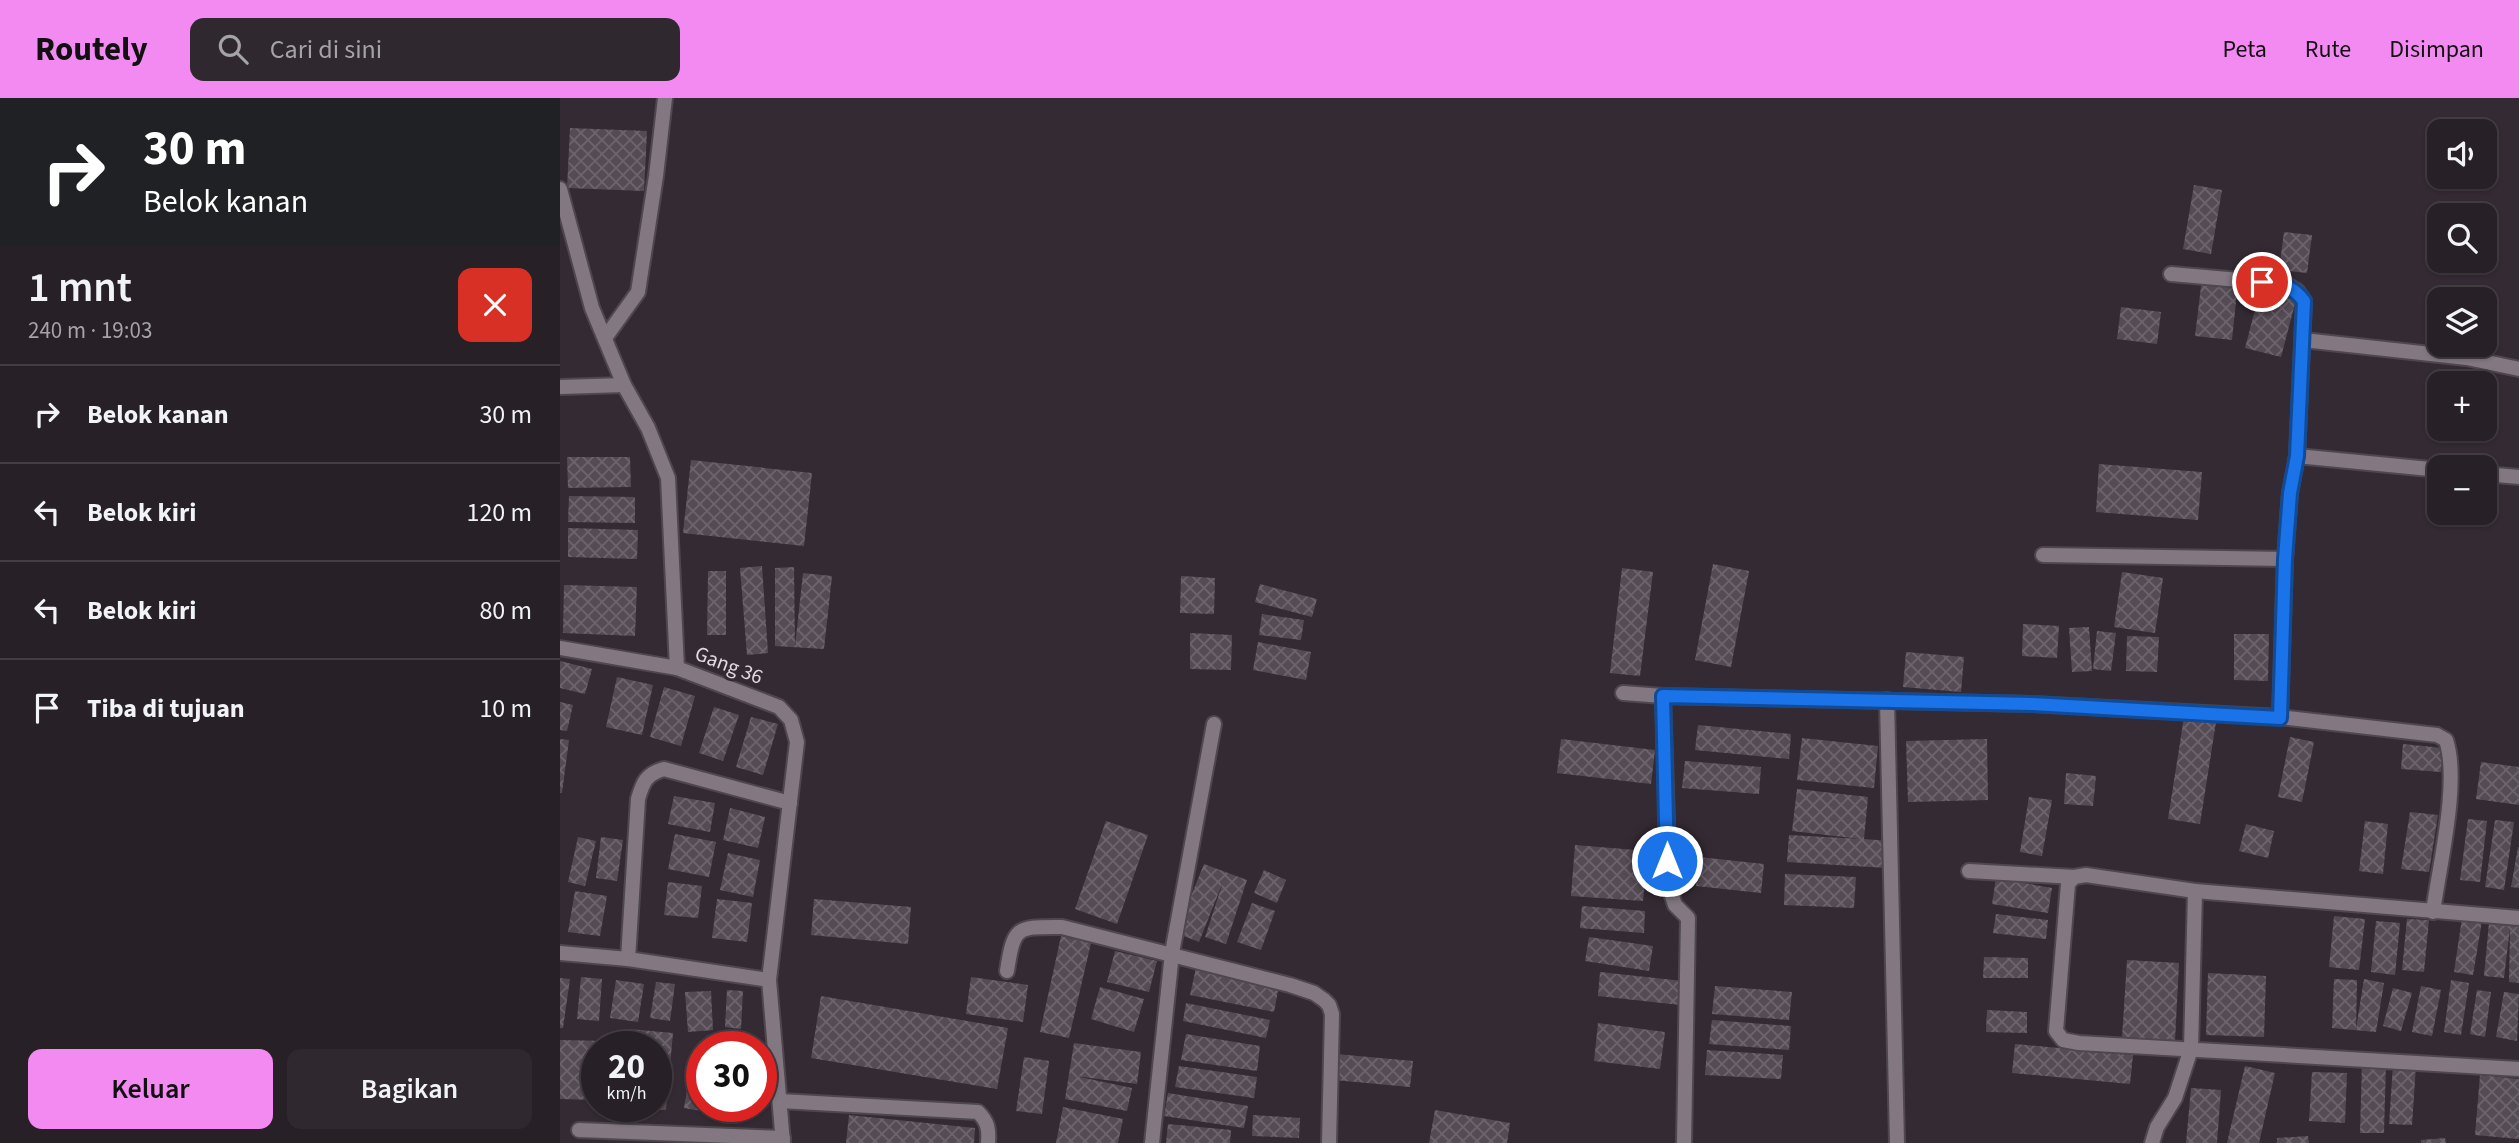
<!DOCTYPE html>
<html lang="id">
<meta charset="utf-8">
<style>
body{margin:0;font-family:"Source Sans 3",sans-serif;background:#2f282e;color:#f1f3f6;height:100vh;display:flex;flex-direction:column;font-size:26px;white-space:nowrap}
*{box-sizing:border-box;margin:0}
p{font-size:23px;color:#a4a3a7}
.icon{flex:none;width:38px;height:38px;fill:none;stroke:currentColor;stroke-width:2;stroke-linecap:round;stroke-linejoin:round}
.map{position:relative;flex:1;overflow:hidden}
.panel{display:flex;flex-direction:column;background:#272026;width:560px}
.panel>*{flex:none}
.guide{background:#202124;color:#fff;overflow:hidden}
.tools{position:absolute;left:1867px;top:21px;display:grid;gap:14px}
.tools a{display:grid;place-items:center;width:70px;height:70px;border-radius:14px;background:#272026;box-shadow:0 2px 5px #0004,0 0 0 2px #433e43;font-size:35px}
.speed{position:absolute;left:21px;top:933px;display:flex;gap:14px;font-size:35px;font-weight:700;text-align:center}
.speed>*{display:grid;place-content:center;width:91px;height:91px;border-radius:50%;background:#272026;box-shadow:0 2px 5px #0004,0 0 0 2px #433e43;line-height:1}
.speed small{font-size:18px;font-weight:400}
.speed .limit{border:10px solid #d22;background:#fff;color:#111}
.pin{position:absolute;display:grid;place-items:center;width:60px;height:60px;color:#fff;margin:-30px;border:4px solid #fff;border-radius:50%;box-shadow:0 2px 7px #0007}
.me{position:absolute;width:77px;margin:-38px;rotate:0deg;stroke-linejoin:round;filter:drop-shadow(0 0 5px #0008)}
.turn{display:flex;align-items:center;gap:24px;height:147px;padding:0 28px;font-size:32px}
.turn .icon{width:91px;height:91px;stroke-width:2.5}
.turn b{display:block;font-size:49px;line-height:60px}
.round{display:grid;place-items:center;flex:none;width:74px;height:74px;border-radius:14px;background:#2f282e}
.summary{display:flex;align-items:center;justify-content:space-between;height:119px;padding:0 28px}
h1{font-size:42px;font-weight:600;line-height:52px}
.cta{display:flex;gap:14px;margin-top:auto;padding:14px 28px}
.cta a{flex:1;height:80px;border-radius:14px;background:#f38af2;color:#111;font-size:28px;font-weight:600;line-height:80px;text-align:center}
.cta a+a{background:#2f282e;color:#f1f3f6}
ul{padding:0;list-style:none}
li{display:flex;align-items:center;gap:21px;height:98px;padding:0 28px;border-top:2px solid #433e43}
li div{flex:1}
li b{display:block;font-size:26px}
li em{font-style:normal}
header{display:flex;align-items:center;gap:42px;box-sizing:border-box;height:98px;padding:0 35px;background:#f38af2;color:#111}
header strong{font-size:33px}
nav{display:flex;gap:38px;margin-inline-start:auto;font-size:24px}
.search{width:490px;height:63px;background:#2f282e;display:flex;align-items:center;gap:18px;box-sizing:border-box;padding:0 24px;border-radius:14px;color:#a4a3a7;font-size:26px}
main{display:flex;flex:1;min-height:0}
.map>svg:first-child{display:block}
</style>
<header>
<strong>Routely</strong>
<div class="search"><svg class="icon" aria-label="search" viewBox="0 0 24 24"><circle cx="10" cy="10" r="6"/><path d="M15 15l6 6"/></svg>Cari di sini</div>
<nav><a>Peta</a><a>Rute</a><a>Disimpan</a></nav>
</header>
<main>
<section class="panel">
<div class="guide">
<div class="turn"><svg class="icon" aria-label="right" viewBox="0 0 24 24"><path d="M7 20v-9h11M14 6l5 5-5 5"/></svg><div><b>30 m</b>Belok kanan</div></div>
</div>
<div class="summary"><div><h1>1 mnt</h1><p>240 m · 19:03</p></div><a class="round" style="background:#d93025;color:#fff"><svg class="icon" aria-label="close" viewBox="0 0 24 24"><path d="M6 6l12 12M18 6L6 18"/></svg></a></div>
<ul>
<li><svg class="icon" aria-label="right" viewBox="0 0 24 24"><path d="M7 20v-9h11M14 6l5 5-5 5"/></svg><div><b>Belok kanan</b></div><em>30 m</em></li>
<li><svg class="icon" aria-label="left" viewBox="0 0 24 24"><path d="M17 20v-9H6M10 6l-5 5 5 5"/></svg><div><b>Belok kiri</b></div><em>120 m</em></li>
<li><svg class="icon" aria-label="left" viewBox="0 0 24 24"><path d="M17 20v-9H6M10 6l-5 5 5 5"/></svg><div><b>Belok kiri</b></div><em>80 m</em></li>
<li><svg class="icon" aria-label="arrive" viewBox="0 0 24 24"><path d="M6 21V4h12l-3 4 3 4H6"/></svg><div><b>Tiba di tujuan</b></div><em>10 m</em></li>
</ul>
<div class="cta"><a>Keluar</a><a>Bagikan</a></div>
</section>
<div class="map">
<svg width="1959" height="1045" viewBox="0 0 1959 1045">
<defs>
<pattern id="building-cross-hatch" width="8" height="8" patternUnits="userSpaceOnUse" patternTransform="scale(1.75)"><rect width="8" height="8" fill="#554b55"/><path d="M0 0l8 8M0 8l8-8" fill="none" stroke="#6d646d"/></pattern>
</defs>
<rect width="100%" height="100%" fill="#342a33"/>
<!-- building -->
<g fill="url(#building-cross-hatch)">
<polygon points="10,30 87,33 84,93 7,90"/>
<polygon points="1634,87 1662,92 1651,156 1623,151"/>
<polygon points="1724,134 1752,137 1747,175 1719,172"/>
<polygon points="1642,180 1678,184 1672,242 1635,238"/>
<polygon points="1701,189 1737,198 1721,259 1685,250"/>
<polygon points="1561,209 1601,214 1597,246 1557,241"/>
<polygon points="7,359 70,359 71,389 8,390"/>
<polygon points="131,362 252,375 244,448 123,435"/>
<polygon points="1539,366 1642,374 1638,422 1536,414"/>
<polygon points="9,398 75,399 75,425 8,424"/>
<polygon points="8,430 78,432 77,461 8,459"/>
<polygon points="1153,466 1189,473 1171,569 1135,562"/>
<polygon points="202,468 208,555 187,557 180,470"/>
<polygon points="234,469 235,548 243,475 272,478 264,551 215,548 215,470"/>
<polygon points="1062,470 1093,474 1080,578 1050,575"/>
<polygon points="148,473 166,473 166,537 147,537"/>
<polygon points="1562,474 1603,480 1595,535 1554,529"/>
<polygon points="621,478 655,480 654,516 620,515"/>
<polygon points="700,486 757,501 752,519 695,504"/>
<polygon points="4,487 77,489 75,538 3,535"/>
<polygon points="702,516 744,522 741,542 699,537"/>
<polygon points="1463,526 1499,528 1497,560 1462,558"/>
<polygon points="1529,529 1532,573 1512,574 1509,530"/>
<polygon points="1537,533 1556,535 1551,573 1533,571"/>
<polygon points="630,535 672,537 671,572 630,571"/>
<polygon points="1674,536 1709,536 1708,583 1674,582"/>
<polygon points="1567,538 1599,539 1597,574 1566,573"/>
<polygon points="698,544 751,554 746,582 693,572"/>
<polygon points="1346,554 1404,559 1401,594 1343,589"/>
<polygon points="0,563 32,571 25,596 0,590"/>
<polygon points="57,579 93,587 82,637 46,629"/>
<polygon points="104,589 135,598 121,648 90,639"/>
<polygon points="0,604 13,607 7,633 0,632"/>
<polygon points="154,609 179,617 163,663 139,655"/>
<polygon points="191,619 218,626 203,677 176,669"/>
<polygon points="1624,619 1656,624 1640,726 1608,721"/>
<polygon points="1138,627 1231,636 1229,661 1135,652"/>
<polygon points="1730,639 1754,644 1742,704 1718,699"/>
<polygon points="1242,640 1318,648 1314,690 1237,682"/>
<polygon points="0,641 9,642 2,695 0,695"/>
<polygon points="1001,641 1095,652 1091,686 997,675"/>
<polygon points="1427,641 1428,702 1348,704 1346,643"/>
<polygon points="1843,646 1883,650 1881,674 1841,671"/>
<polygon points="1125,663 1201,669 1199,696 1122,690"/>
<polygon points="1921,664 1959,669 1959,707 1916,701"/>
<polygon points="1506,675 1536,678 1533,708 1504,706"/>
<polygon points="1237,691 1308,699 1304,741 1329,743 1327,770 1227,764 1229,737 1301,741 1232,733"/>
<polygon points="114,698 155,705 150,734 108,726"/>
<polygon points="1469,699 1492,702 1482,758 1460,754"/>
<polygon points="170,710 205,719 198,750 163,742"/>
<polygon points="1850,714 1878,717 1869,774 1841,771"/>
<polygon points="1908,721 1927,723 1920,784 1900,782"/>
<polygon points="1935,722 1954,724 1944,792 1925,789"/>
<polygon points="546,723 588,737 557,826 515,811"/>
<polygon points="1805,723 1828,726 1823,776 1799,773"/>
<polygon points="1686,726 1714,733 1708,760 1679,753"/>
<polygon points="115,736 156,744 149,779 108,771"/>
<polygon points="18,739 36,743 25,788 8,784"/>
<polygon points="41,739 63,742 57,783 36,780"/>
<polygon points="1015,747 1088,753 1083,803 1011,798"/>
<polygon points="1958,749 1959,749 1959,790 1951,789"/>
<polygon points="168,755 200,762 193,799 160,792"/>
<polygon points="1139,759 1204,766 1201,795 1136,788"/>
<polygon points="644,766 687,782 666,846 645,839 663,784 639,844 616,835"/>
<polygon points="704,772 726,782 717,805 694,795"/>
<polygon points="1225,776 1296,779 1294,810 1224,807"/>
<polygon points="1436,780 1492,790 1488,815 1432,806"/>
<polygon points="108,784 142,788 138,820 104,817"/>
<polygon points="15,793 47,798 40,838 8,834"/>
<polygon points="157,801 192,805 187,844 152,840"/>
<polygon points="254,801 351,809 348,846 251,837"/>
<polygon points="692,805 715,813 701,852 677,844"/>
<polygon points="1022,808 1085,813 1084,835 1020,830"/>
<polygon points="1436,816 1488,822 1486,841 1433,835"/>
<polygon points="1774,818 1805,821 1799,872 1769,869"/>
<polygon points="1902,820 1922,823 1913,877 1894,874"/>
<polygon points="1847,821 1869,822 1864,874 1842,872"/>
<polygon points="1816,823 1840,825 1835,877 1811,874"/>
<polygon points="1929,824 1959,826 1959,885 1949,884 1950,830 1944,880 1924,878"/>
<polygon points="501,838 531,845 509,940 480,934"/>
<polygon points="1029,839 1093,848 1089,873 1025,863"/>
<polygon points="555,853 597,863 589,894 547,884"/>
<polygon points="1424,859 1468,860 1468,880 1423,880"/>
<polygon points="1567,862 1619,865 1615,943 1562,940"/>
<polygon points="636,870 719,888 714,914 630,897"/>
<polygon points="1040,874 1123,883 1120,907 1038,898"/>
<polygon points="1648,875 1706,878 1704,939 1646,937"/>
<polygon points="21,879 42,881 39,923 17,921"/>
<polygon points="411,879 468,887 463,924 406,916"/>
<polygon points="0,880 10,881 3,930 0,930"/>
<polygon points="1774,881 1797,882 1796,931 1804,881 1824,885 1816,934 1772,930"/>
<polygon points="56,882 84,886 78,924 50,920"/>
<polygon points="1891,882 1909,885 1901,937 1884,934"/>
<polygon points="96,884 115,886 110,923 90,920"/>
<polygon points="1155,888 1232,894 1229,922 1152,916"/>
<polygon points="1861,888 1881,892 1872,938 1852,934"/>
<polygon points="540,889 584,901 574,934 531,921"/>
<polygon points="1833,890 1852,895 1841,933 1823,928"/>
<polygon points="167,892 183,893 181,931 165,929"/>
<polygon points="1917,892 1931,894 1925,939 1910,936"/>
<polygon points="151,893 153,932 128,934 125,894"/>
<polygon points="1944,894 1959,896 1957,943 1936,939"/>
<polygon points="261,898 448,930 437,991 251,960"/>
<polygon points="626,905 710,922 706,940 623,923"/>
<polygon points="1427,912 1467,914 1467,935 1426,934"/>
<polygon points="1152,922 1231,928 1229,952 1149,946"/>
<polygon points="1038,925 1105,934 1100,971 1034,963"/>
<polygon points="69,931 113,935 106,1012 83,1010 83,1008 96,1008 96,948 68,948"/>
<polygon points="626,936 700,948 697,973 621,962"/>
<polygon points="0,942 48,943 48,948 37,948 37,1002 0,1001"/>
<polygon points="514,945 581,954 577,986 515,978 572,990 567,1013 505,1001"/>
<polygon points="1455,946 1573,957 1570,986 1452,975"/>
<polygon points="1147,952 1223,957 1221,981 1145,977"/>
<polygon points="776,956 853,963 850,989 774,982"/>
<polygon points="464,959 489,963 482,1016 456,1013"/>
<polygon points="132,962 142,964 142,1008 179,1008 177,1019 124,1010"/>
<polygon points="1802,964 1826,964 1824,1035 1800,1035"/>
<polygon points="1833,967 1856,968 1852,1027 1829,1026"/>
<polygon points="619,968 697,979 694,1000 615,989"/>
<polygon points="1685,968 1715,975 1699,1045 1667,1045"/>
<polygon points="1752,974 1787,975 1785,1025 1749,1023"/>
<polygon points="1920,977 1959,981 1959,1041 1915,1037"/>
<polygon points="1631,990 1661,992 1657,1045 1626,1045"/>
<polygon points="608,995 688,1008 684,1030 604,1018"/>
<polygon points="503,1009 563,1021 558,1045 496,1045"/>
<polygon points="875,1012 950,1025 947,1045 869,1045"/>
<polygon points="289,1017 415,1030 414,1045 286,1045"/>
<polygon points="693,1017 740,1020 739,1040 692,1038"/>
<polygon points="608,1026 671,1032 670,1045 606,1045"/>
<polygon points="1748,1038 1749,1045 1717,1045 1717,1040"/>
<polygon points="1885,1040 1886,1045 1861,1045 1861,1042"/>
</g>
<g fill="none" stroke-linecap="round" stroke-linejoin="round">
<!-- street casing -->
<g stroke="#4e474e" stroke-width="18">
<g id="street">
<polyline points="0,91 32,210 64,287 88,330 108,380 117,570 219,609 231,622 237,644 209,882 223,1045"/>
<polyline points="1611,176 1725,186 1737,193 1744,203 1737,358 1730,395 1725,461 1720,619"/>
<polyline points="45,240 78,194 96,78 105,0"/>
<polyline points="1743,242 1907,260 1959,271"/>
<polyline points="0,289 64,287"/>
<polyline points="1737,358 1880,372"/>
<polyline points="1925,376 1959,379"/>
<polyline points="1483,457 1725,461"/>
<polyline points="0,550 117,570"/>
<path d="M1063 595 1103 598 1472 606 1720 619 1877 637 1886 642C1900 684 1879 769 1873 814"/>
<polyline points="1103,598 1109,789 1115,807 1128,820 1124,1045"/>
<polyline points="1327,602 1337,1045"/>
<polyline points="1409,773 1514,779"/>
<polyline points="1959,820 1635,793 1526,777 1514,779 1508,786 1496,933 1503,942 1519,945 1959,971"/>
<polyline points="0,855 68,861 209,882"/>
<path d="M68 861 78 701C83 684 86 676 104 671L230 705"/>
<path d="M447 873C454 827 457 829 502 829L730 887 754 895 764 902 769 907 772 916 769 1045"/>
<path d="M220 1003 418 1014C428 1024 429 1031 428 1045"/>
<polyline points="19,1032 223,1040"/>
<polyline points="592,1045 612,855 654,626"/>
<polyline points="1592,1045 1597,1029 1615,1000 1631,951 1635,793"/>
</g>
</g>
<!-- street -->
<use href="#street" stroke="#837882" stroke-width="14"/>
</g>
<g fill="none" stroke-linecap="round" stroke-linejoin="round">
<!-- route casing -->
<g stroke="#114b97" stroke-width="18">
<path id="route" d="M1107 763 1103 598 1472 606 1720 620 1725 461 1730 395 1737 358 1744 203C1732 187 1721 186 1702 184"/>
</g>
<!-- route -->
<use href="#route" stroke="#1a73e8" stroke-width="12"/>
</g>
<g text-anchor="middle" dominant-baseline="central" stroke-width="6" stroke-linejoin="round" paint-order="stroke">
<!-- street labels -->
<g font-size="21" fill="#e0dadf" stroke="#342a33">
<text transform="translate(169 567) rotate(21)">Gang 36</text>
</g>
</g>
</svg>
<div class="tools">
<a><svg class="icon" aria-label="sound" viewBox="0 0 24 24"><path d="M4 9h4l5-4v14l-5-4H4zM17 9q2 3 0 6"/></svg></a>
<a><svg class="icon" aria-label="search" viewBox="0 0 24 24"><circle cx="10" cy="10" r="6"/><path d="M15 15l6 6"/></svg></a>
<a><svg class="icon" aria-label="layers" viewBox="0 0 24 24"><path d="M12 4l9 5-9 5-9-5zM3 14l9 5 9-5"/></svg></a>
<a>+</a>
<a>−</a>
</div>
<div class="speed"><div>20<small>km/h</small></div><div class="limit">30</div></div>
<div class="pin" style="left:1702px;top:184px;background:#d93025"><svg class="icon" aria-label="arrive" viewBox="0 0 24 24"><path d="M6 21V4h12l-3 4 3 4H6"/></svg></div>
<svg class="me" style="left:1107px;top:763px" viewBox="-20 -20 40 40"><circle r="17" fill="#1a73e8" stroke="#fff" stroke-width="3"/><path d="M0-11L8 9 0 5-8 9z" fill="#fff"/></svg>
</div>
</main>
